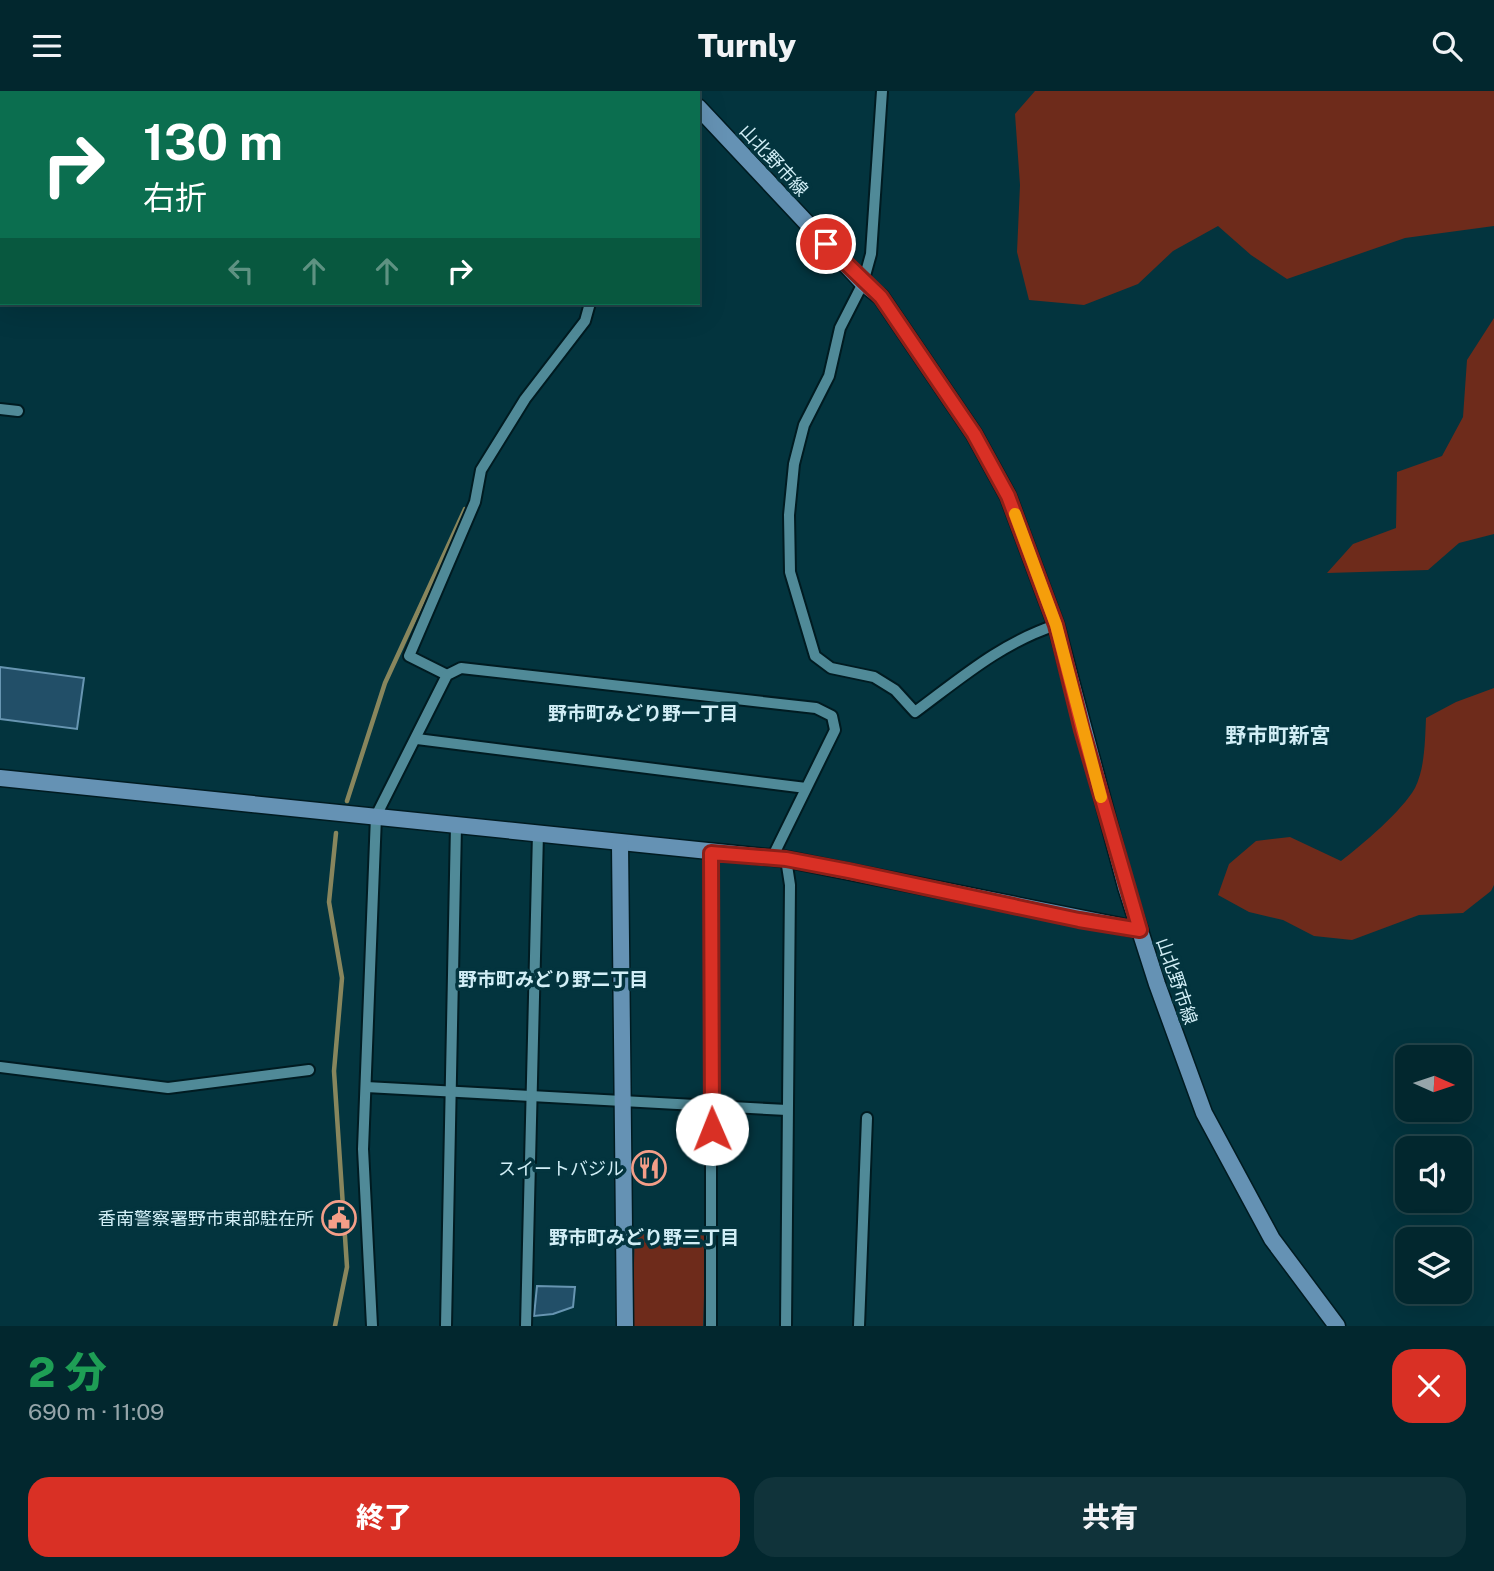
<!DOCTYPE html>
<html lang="ja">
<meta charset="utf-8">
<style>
body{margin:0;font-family:"Public Sans","Noto Sans JP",sans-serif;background:#10333a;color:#f1f3f6;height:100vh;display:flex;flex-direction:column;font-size:26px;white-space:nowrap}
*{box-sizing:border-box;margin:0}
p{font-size:23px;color:#96a5aa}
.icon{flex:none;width:38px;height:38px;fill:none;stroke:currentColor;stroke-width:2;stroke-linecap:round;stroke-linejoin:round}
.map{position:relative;height:1235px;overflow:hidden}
.sheet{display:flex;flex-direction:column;background:#02272e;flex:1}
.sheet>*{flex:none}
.guide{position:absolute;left:0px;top:0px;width:700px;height:214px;box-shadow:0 7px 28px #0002,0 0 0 2px #23444a;background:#0b6e4f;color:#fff;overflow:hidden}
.needle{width:46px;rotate:93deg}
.controls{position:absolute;left:1395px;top:954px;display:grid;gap:14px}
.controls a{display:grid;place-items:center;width:77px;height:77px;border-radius:14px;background:#02272e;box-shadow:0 7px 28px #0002,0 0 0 2px #23444a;font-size:35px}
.pin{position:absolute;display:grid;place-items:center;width:60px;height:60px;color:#fff;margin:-30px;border:4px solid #fff;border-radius:50%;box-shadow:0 2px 7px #0007}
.me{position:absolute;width:77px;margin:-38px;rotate:359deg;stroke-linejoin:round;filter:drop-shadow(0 0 5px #0008)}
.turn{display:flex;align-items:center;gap:24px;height:147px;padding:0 28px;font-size:32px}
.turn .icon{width:91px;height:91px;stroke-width:2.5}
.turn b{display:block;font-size:49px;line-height:60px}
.lanes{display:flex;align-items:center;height:66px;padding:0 28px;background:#0003;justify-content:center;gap:35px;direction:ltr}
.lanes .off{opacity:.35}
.round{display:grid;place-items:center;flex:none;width:74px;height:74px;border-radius:21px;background:#10333a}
.summary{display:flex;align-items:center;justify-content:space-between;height:119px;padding:0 28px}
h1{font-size:42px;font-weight:800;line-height:52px;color:#1e9e55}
.cta{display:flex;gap:14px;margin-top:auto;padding:14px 28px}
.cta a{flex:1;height:80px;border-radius:21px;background:#d93025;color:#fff;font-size:28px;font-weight:800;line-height:80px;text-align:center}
.cta a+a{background:#10333a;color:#f1f3f6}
header{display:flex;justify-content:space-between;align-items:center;height:91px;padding:0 28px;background:#02272e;font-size:32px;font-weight:800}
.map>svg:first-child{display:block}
</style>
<header><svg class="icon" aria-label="menu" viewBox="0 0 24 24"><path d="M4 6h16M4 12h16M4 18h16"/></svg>Turnly<svg class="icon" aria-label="search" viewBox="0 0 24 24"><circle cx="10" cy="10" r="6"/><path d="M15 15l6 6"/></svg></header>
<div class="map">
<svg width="1494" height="1235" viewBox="0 0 1494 1235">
<rect width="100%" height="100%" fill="#03343e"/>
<!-- green -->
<g fill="#6e2b1b">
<polygon points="1035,0 1494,0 1494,135 1405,147 1287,188 1251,164 1218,135 1173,160 1138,193 1084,214 1029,209 1017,161 1020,94 1015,23"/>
<polygon points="1494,227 1494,443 1459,452 1428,479 1327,482 1353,453 1396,437 1397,381 1442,365 1463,326 1467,269"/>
<path d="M1494 597V794L1491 800 1463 822 1419 824 1352 849 1314 845 1283 829 1249 821 1218 804 1229 773 1256 750 1290 746 1341 770C1362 754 1402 720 1415 697 1425 677 1425 649 1426 627L1456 611Z"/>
<polygon points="635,1140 706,1144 703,1235 632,1235"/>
</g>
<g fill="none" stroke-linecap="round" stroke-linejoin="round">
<!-- stream -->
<g stroke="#88865d" stroke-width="4.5">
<polyline points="347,710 385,592 465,418"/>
<polyline points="335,1235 347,1176 334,980 342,887 329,811 336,742"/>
</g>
</g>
<!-- building -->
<g fill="#224f68" stroke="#6795b1" stroke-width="2">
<polygon points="0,576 84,587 77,638 0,628"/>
<polygon points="537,1195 575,1196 573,1216 553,1223 534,1225"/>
</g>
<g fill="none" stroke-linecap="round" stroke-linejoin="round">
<!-- street casing -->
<g stroke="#001b21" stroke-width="14">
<g id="street">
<path d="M882 0 871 163 863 192 840 237 829 285 804 334 794 373 789 424 790 481 815 565 831 577 874 586 895 599 915 621C961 587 1001 552 1056 534"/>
<polyline points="632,2 633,0"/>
<polyline points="0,318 18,320"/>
<polyline points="447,584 409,565 475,411 481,379 525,308 585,230 590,212"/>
<polyline points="417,648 806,697"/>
<polyline points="711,762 711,1235"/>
<polyline points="0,976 168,997 309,979"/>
<polyline points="366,996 787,1019"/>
<polyline points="372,1235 363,1058 376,725 447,584 461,577 816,617 832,625 835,639 772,767"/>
<polyline points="446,1235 456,734"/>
<polyline points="526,1235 538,742"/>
<polyline points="786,1235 790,794 786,768"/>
<polyline points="859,1235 867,1027"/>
</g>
</g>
<!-- secondary casing -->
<g stroke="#001b21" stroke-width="19">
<g id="secondary">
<polyline points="683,0 685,2"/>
<polyline points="698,16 863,192 881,206 974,343 1008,405 1056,534 1126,796 1157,893 1204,1022 1272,1148 1337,1235"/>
<polyline points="0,687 786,768 1140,839"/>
<polyline points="620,753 625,1235"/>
</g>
</g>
<!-- street -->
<use href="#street" stroke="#508a98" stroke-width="10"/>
<!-- secondary -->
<use href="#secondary" stroke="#6592b4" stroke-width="16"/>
</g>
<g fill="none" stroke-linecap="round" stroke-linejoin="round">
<!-- route casing -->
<g stroke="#8d1f18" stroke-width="18">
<polyline id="route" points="712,1038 711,762 786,768 849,780 1079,829 1140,839 1082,639 1056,534 1008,405 974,343 881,206 826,153"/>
</g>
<!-- route -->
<use href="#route" stroke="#d93025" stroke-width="12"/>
<!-- slow -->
<polyline stroke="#f59e0b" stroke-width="12" points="1015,423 1056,534 1101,706"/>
</g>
<!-- icons -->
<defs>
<g id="restaurant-ring" transform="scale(1.75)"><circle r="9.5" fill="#03343e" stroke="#f49e88" stroke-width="1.5"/><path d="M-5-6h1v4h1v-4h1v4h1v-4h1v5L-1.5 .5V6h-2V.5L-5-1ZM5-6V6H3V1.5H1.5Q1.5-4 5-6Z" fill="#f49e88"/></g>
<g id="civic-ring" transform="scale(1.75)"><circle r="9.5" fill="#03343e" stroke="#f49e88" stroke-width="1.5"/><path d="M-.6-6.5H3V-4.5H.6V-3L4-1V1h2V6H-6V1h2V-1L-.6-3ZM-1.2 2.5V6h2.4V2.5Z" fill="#f49e88"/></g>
</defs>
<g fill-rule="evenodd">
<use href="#restaurant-ring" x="649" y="1077"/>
<use href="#civic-ring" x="339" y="1127"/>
</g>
<g text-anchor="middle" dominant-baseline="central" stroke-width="7" stroke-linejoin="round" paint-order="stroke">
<!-- street labels -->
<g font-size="18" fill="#d1eef6" stroke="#03343e">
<text transform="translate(774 69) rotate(47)">山北野市線</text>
<text transform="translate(1177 890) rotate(71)">山北野市線</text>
</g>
<!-- poi labels -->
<g font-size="18" fill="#d1eef6" stroke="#03343e" text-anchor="end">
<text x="624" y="1077">スイートバジル</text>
<text x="314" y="1127">香南警察署野市東部駐在所</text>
</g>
<!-- neighbourhood labels -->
<g font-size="19" font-weight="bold" fill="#d1eef6" stroke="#03343e">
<text x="643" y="622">野市町みどり野一丁目</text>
<text x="553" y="888">野市町みどり野二丁目</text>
<text x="644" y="1146">野市町みどり野三丁目</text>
</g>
<!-- quarter labels -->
<g font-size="21" font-weight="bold" fill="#d1eef6" stroke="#03343e">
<text x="1278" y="644">野市町新宮</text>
</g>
</g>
</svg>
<div class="controls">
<a><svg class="needle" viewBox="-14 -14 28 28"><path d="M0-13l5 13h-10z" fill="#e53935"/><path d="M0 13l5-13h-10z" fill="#96a5aa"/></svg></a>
<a><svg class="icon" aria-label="sound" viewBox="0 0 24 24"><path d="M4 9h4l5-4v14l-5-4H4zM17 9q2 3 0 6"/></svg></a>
<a><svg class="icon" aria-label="layers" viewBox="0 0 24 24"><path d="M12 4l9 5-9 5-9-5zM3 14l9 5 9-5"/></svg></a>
</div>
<div class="pin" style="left:826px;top:153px;background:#d93025"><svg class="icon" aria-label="arrive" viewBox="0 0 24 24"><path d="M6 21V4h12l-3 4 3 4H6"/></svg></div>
<svg class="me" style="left:712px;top:1038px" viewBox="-20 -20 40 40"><circle r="19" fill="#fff"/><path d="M0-13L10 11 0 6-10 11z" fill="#d93025"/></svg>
<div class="guide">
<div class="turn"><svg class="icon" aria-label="right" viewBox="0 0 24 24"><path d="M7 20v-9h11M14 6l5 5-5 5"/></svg><div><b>130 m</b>右折</div></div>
<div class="lanes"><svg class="icon off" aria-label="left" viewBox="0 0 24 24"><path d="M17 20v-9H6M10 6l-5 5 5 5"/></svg><svg class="icon off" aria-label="ahead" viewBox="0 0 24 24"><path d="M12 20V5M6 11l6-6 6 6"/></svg><svg class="icon off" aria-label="ahead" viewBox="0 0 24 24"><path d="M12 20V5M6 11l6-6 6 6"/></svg><svg class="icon" aria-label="right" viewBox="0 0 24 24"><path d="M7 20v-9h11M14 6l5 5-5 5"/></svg></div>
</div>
</div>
<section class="sheet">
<div class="summary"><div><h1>2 分</h1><p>690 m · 11:09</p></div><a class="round" style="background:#d93025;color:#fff"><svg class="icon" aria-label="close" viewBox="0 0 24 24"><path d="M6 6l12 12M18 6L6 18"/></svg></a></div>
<div class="cta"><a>終了</a><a>共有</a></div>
</section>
